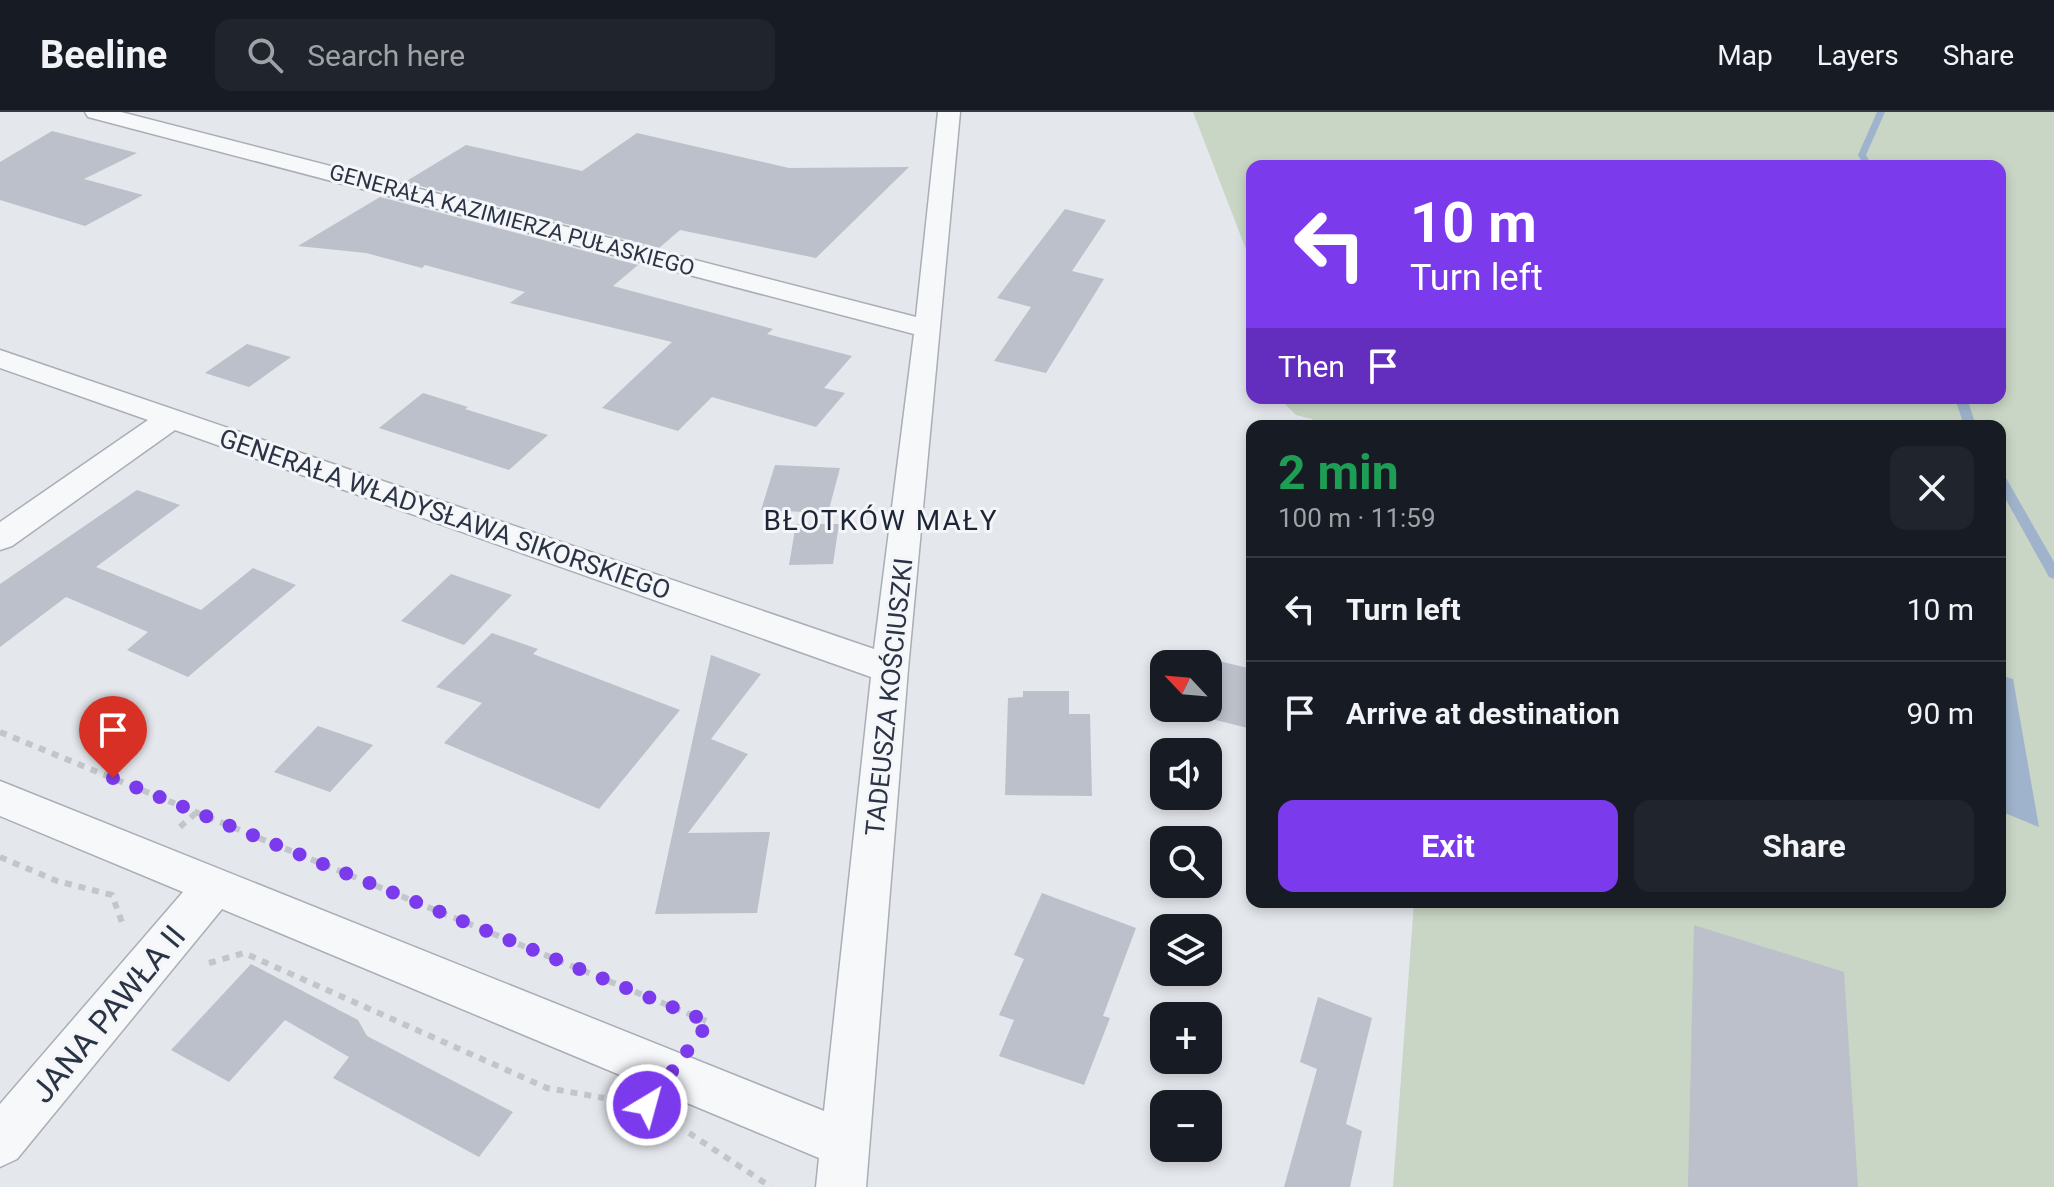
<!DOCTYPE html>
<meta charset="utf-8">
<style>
body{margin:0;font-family:Roboto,sans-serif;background:#20242c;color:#f1f3f6;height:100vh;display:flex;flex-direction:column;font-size:30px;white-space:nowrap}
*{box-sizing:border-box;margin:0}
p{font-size:26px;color:#9ea1a6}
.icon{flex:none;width:44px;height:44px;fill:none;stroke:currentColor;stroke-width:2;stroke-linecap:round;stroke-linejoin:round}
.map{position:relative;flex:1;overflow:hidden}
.panel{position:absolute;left:1246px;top:308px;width:760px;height:488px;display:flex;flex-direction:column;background:#171b24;border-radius:16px;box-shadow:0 4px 12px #0003}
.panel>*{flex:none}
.top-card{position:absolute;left:1246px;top:48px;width:760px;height:244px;border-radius:16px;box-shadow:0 4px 12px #0003;background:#7c3aed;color:#fff;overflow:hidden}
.needle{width:52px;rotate:296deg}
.tools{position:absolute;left:1150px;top:538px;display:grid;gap:16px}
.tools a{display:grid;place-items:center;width:72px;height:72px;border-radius:16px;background:#171b24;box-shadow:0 4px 12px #0003;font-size:40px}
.pin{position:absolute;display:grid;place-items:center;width:68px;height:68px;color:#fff;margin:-82px -34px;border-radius:50% 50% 50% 0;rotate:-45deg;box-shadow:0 0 8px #0007}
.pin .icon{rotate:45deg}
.me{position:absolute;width:88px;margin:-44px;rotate:37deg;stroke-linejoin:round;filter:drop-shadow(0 0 6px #0008)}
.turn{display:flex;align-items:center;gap:28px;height:168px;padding:0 32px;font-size:36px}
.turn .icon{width:104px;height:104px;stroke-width:2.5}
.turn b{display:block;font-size:56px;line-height:68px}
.then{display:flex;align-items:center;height:76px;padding:0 32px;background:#0003;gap:16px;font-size:30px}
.round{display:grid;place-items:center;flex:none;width:84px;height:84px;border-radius:16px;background:#20242c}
.summary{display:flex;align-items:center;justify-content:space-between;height:136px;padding:0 32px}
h1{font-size:48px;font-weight:700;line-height:60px;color:#1e9e55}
.primary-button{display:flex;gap:16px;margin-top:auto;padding:16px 32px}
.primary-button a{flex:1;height:92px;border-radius:16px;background:#7c3aed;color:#fff;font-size:32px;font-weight:700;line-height:92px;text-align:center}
.primary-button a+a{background:#20242c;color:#f1f3f6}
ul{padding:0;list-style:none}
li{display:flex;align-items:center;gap:24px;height:104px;padding:0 32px;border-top:2px solid #363941}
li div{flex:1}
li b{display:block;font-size:30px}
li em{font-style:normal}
header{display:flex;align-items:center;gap:48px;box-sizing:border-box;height:112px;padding:0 40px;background:#171b24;border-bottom:2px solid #363941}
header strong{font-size:38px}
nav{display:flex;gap:44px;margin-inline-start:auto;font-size:28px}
.search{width:560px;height:72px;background:#20242c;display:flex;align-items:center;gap:20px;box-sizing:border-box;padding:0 28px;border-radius:16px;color:#9ea1a6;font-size:30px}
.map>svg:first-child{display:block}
</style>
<header>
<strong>Beeline</strong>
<div class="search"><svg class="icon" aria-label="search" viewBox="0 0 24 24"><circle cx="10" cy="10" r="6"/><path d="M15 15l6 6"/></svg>Search here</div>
<nav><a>Map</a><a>Layers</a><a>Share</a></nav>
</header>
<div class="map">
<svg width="2054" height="1075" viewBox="0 0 2054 1075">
<rect width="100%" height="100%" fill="#e4e7ec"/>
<!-- green -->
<polygon fill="#c9d6c5" points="1193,0 2054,0 2054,1075 1393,1075 1414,790 2000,790 2000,314 1315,314 1312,307 1296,303 1279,286 2000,286 2000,54 1252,54 1252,153"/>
<!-- water -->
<polygon fill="#9fb4cc" points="2000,563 2013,567 2039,715 2000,699"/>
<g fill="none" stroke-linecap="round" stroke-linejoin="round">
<!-- stream -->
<g fill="#9fb4cc" fill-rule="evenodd">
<polygon points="1877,0 1885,0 1866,43 1872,54 1864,54 1858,43"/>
<polygon points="1955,286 1967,286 1976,314 1964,314"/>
<polygon points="2000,362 2006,366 2054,450 2054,467 2049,465 2000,377"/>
</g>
</g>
<!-- building -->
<g fill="#bbc0ca">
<polygon points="52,19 137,41 84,67 143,83 85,114 0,88 0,50"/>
<polygon points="637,21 789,56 909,55 816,146 680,118 659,136 405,70 466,33 582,59"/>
<polygon points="380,85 638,153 613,174 773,217 767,222 852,244 824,276 845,281 816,315 712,285 678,319 602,296 672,230 510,191 525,180 425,153 422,156 366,141 298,134"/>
<polygon points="1065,97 1106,108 1072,159 1104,167 1046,261 994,249 1031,195 997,186"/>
<polygon points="247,232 291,245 249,275 205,261"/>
<polygon points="423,281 468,295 465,297 548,323 509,358 379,316"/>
<polygon points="775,353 840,356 828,401 761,398"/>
<polygon points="137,378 180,393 96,455 201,498 253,456 296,473 188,565 127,538 148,520 66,485 0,535 0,472"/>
<polygon points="796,412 839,412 833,452 789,453"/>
<polygon points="451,462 512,483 464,533 401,509"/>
<polygon points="492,521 538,537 533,542 680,598 599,697 444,631 482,591 436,575"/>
<polygon points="711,543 761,562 711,627 748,642 688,721 770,720 757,801 655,802"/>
<polygon points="1198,544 1252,557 1252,617 1183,600 1184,596 1208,596 1208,552 1196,552"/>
<polygon points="1023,579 1069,579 1069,602 1090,602 1092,684 1005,683 1008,586 1023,585"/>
<polygon points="318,614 373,633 330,680 274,660"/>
<polygon points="1042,781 1136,816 1103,904 1110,906 1084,973 999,944 1014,908 999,903 1024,847 1014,843"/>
<polygon points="1694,813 1844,860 1858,1075 1688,1075"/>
<polygon points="251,852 358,908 367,924 513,1000 479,1045 333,966 349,945 285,908 229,970 171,938"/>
<polygon points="1318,885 1372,906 1346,1012 1362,1019 1350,1075 1284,1075 1317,957 1300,950"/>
</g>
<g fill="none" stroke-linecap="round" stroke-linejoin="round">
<!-- street casing -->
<g stroke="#a9aeb7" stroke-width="3">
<polygon id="street" points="85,0 121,0 916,205 938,0 960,0 908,557 866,1075 816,1075 819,1046 222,797 17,1047 0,1055 0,992 183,780 0,704 0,669 824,999 871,565 175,318 12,434 0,438 0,410 148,308 0,256 0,238 874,537 914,222 88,5"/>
</g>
<!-- path -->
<g stroke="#c2c5cb" stroke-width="6" stroke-dasharray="7 7" stroke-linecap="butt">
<polyline points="0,620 709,910 698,924"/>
<polyline points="180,715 197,700"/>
<polyline points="0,745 57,769 112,783 123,813"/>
<polyline points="209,851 244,841 547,976 604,986"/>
<polyline points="689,1021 771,1075"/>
</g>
<!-- street -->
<use href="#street" fill="#f7f8fa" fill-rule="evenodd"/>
</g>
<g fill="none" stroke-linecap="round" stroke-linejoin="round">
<!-- route -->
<polyline stroke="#7c3aed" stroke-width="14" stroke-dasharray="0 25.2" points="113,666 709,910 647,993"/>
</g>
<g text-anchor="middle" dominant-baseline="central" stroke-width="6" stroke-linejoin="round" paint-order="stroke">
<!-- far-street labels -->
<g font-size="22" fill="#2b3445" stroke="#f4f6f9">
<text transform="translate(512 108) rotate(15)">GENERAŁA KAZIMIERZA PUŁASKIEGO</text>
</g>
<!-- street labels -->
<g font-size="26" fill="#2b3445" stroke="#f4f6f9">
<text transform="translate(445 402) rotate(19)">GENERAŁA WŁADYSŁAWA SIKORSKIEGO</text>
<text transform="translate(889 585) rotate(-84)">TADEUSZA KOŚCIUSZKI</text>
</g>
<!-- neighbourhood labels -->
<g font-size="28" letter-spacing="2" fill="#1d2536" stroke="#f4f6f9">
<text x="881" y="408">BŁOTKÓW MAŁY</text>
</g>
<!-- near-street labels -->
<g font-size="32" fill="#2b3445" stroke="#f4f6f9">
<text transform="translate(108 902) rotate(-50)">JANA PAWŁA II</text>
</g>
</g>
</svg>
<div class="tools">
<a><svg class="needle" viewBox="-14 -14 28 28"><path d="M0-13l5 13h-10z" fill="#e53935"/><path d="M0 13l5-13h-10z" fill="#9ea1a6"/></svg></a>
<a><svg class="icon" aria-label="sound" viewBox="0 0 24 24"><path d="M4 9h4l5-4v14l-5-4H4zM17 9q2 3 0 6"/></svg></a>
<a><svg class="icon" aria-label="search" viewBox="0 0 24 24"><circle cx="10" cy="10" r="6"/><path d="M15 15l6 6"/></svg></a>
<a><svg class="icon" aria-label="layers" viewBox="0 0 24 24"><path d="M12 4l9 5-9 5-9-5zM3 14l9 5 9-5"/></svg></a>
<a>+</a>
<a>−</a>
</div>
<div class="pin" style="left:113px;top:666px;background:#d93025"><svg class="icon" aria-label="arrive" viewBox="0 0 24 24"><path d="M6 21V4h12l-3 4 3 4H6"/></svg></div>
<svg class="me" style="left:647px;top:993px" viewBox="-20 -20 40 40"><circle r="17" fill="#7c3aed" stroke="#fff" stroke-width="3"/><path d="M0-11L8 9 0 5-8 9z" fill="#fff"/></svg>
<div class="top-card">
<div class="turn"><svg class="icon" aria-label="left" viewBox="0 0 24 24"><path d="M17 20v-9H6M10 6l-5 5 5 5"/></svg><div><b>10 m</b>Turn left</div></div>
<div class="then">Then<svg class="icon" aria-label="arrive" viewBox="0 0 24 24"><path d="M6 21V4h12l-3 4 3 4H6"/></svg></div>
</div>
<section class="panel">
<div class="summary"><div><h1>2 min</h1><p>100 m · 11:59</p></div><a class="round"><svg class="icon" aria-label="close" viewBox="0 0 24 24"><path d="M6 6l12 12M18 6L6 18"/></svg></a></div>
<ul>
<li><svg class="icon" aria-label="left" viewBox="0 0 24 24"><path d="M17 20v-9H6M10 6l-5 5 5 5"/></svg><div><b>Turn left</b></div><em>10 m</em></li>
<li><svg class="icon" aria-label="arrive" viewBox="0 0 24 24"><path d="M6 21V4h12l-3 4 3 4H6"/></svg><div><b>Arrive at destination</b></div><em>90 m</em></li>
</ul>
<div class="primary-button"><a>Exit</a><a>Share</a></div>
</section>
</div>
